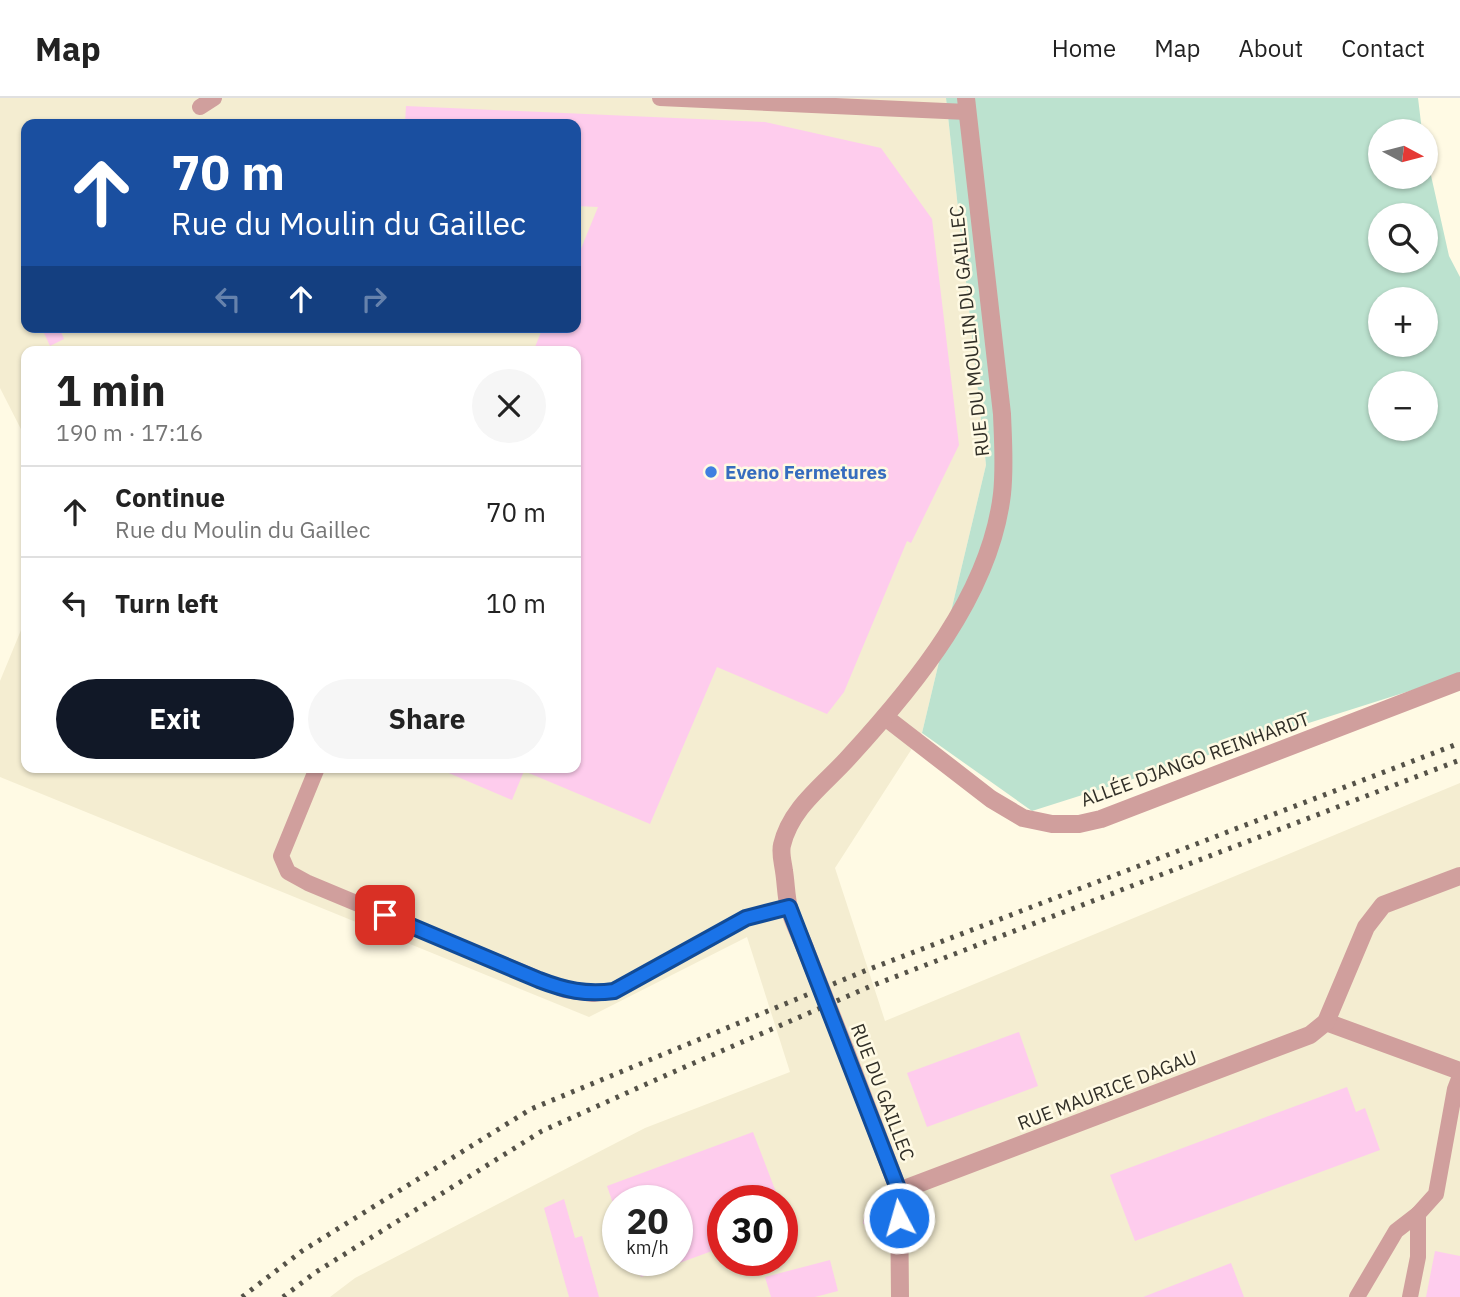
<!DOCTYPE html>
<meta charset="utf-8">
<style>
body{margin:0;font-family:"IBM Plex Sans",sans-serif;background:#f6f6f6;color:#222;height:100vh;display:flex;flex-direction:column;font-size:26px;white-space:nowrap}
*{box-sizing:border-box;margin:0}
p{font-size:23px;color:#767676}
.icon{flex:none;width:38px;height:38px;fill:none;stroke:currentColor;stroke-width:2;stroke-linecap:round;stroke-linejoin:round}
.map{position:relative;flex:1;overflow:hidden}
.panel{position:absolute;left:21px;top:248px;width:560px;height:427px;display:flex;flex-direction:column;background:#fff;border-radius:14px;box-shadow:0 2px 5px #0004}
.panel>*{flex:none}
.hud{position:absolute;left:21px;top:21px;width:560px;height:214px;border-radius:14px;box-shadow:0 2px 5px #0004;background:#1a4fa0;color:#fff;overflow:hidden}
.needle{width:46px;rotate:97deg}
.controls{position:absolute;left:1368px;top:21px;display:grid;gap:14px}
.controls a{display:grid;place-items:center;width:70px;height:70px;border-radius:50%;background:#fff;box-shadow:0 2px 5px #0004;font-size:35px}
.speed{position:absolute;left:602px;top:1087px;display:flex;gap:14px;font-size:35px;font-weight:700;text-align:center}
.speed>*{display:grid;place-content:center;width:91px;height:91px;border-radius:50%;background:#fff;box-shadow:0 2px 5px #0004;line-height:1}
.speed small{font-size:18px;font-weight:400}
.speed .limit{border:10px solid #d22;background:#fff;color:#111}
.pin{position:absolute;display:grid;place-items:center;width:60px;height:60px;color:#fff;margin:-30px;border-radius:14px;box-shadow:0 4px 10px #0006}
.me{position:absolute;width:77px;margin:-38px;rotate:354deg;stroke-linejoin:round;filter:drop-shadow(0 0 5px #0008)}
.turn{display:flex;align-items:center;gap:24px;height:147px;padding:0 35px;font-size:32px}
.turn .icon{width:91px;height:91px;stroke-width:2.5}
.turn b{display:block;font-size:49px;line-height:60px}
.lanes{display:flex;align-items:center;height:66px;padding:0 35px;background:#0003;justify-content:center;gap:35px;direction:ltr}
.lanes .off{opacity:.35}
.round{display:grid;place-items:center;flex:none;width:74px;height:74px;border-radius:37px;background:#f6f6f6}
.head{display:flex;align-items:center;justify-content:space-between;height:119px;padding:0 35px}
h1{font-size:42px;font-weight:700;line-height:52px}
.action{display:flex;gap:14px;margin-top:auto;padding:14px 35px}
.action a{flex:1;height:80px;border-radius:42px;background:#111827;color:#fff;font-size:28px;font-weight:700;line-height:80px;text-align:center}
.action a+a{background:#f6f6f6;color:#222}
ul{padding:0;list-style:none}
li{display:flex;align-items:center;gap:21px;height:91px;padding:0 35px;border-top:2px solid #e0e0e0}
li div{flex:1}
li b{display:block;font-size:26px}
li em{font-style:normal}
header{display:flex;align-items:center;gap:42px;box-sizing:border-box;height:98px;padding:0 35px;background:#fff;border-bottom:2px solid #e0e0e0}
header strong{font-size:33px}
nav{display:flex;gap:38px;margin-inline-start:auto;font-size:24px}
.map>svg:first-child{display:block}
</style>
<header>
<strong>Map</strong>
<nav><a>Home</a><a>Map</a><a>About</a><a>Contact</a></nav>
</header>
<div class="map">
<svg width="1460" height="1199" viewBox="0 0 1460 1199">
<rect width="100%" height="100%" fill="#fffae4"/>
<!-- built -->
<path fill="#f4edd1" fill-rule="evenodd" d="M0 0H946L986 367 922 635 835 770 885 923 1460 685V1199H330L355 1180 645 1030 790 974 747 839 589 919 0 679V583L26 520V670H576V254H26V341L0 290ZM26 26H576V229H26ZM618 1102H677V1162H618ZM723 1102H782V1162H723Z"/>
<!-- green -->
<path fill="#bce2cf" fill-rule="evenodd" d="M946 0H1418L1422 33H1381V79H1426V55L1449 158 1460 179V577L1032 713 922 635 986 367ZM1381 117H1426V163H1381ZM1381 201H1426V247H1381ZM1381 285H1426V331H1381Z"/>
<!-- building -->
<g fill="#fecced">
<polygon points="406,8 765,24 881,50 932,121 959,347 911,445 907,443 844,594 827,616 717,569 650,726 524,673 512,702 437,670 576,670 576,254 533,254 543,229 576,229 576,157 578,158 598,109 576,108 576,26 405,26"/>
<polygon points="55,229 59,229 64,241 50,248 44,235"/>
<polygon points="1019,934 1038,988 927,1029 907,975"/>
<polygon points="1347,989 1356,1014 1365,1010 1380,1052 1135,1143 1110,1077"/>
<polygon points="753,1034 779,1102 723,1102 723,1149 641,1179 634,1162 677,1162 677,1102 618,1102 617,1117 607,1088"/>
<polygon points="564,1101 575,1140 582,1138 599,1199 569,1199 544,1110"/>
<polygon points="865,1114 880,1115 880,1127 863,1126"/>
<polygon points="1435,1153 1460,1158 1460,1199 1426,1199"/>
<polygon points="830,1162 838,1193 815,1199 771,1199 765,1179"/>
<polygon points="1231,1165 1244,1199 1143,1199"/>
</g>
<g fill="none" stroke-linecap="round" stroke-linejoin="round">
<!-- lane -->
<g stroke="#d09f9d" stroke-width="16">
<polyline points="660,0 967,14"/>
<polyline points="200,9 214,0"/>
<polyline points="317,670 281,758 288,774 308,785 565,892 593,896 614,893 746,820 789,809"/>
<polyline points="1357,1199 1396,1133 1418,1116 1436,1096 1455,991 1460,978"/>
<polyline points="1410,1199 1418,1159 1418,1116"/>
</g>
<!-- street -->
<g stroke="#d09f9d" stroke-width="18">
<polyline points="885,619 991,701 1023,720 1052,726 1079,726 1101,721 1460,583"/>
<path d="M805 850C800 837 793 824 789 810 786 799 786 785 784 773 783 765 780 755 782 747 791 709 824 687 849 659 915 587 990 497 1002 396 1005 369 1003 343 1002 316L966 0"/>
<polyline points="1326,924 1460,973"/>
<polyline points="845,951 899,1093 900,1199"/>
<polyline points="899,1093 1310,937 1326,924 1366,829 1383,807 1460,778"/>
</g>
<!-- rail -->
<g stroke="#555248" stroke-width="5" stroke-dasharray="3.5 7" stroke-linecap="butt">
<polyline points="242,1199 302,1153 531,1011 867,872 1460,645"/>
<polyline points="283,1199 316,1174 542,1033 671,975 871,888 1460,662"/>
</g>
<!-- street-bridge -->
<polyline stroke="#d09f9d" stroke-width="18" points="805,850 845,951"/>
</g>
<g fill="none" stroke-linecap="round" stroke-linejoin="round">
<!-- route casing -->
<g stroke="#114b97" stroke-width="18">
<path id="route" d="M385 817 539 882C565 892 586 897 614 893L746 820 789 809 899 1093V1120"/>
</g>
<!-- route -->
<use href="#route" stroke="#1a73e8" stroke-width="12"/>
</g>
<!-- markers -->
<circle fill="#3f7fe0" stroke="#fffae4" stroke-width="2.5" cx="711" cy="374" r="7"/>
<g text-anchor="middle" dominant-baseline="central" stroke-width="5" stroke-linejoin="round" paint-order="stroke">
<!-- street labels -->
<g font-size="19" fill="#312f27" stroke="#fffae4">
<text transform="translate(969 233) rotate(-96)">RUE DU MOULIN DU GAILLEC</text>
<text transform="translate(1195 661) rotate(-20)">ALLÉE DJANGO REINHARDT</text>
<text transform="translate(1107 992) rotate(-21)">RUE MAURICE DAGAU</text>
<text transform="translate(883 994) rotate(69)">RUE DU GAILLEC</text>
</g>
<!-- shop labels -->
<g font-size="19" font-weight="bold" fill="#366cbe" stroke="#fffae4" text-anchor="start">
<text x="725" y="374">Eveno Fermetures</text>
</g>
</g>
</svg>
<div class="controls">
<a><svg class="needle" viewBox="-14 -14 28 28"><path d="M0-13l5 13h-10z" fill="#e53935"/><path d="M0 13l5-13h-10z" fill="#767676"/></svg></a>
<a><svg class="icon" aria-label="search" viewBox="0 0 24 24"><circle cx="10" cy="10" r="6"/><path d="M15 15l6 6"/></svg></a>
<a>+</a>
<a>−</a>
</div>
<div class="speed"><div>20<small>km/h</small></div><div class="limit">30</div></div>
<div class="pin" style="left:385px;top:817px;background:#d93025"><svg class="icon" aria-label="arrive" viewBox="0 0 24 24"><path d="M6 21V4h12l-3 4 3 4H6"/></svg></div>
<svg class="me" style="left:899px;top:1120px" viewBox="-20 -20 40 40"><circle r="17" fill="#1a73e8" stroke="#fff" stroke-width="3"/><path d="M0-11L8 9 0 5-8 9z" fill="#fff"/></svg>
<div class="hud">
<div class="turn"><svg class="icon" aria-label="ahead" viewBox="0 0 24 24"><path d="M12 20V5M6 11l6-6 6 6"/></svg><div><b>70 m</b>Rue du Moulin du Gaillec</div></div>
<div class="lanes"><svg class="icon off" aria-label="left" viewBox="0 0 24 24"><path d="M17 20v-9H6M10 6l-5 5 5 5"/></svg><svg class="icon" aria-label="ahead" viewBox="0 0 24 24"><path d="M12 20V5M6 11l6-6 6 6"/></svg><svg class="icon off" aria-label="right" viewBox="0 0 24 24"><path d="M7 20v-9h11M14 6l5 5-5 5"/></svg></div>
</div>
<section class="panel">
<div class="head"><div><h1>1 min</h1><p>190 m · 17:16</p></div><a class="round"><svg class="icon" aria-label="close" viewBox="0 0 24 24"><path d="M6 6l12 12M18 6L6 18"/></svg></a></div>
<ul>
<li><svg class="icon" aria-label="ahead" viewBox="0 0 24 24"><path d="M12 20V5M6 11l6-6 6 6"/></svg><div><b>Continue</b><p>Rue du Moulin du Gaillec</p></div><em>70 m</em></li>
<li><svg class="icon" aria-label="left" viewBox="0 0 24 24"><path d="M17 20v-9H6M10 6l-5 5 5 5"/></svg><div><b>Turn left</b></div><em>10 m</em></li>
</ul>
<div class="action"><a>Exit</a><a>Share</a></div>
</section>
</div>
